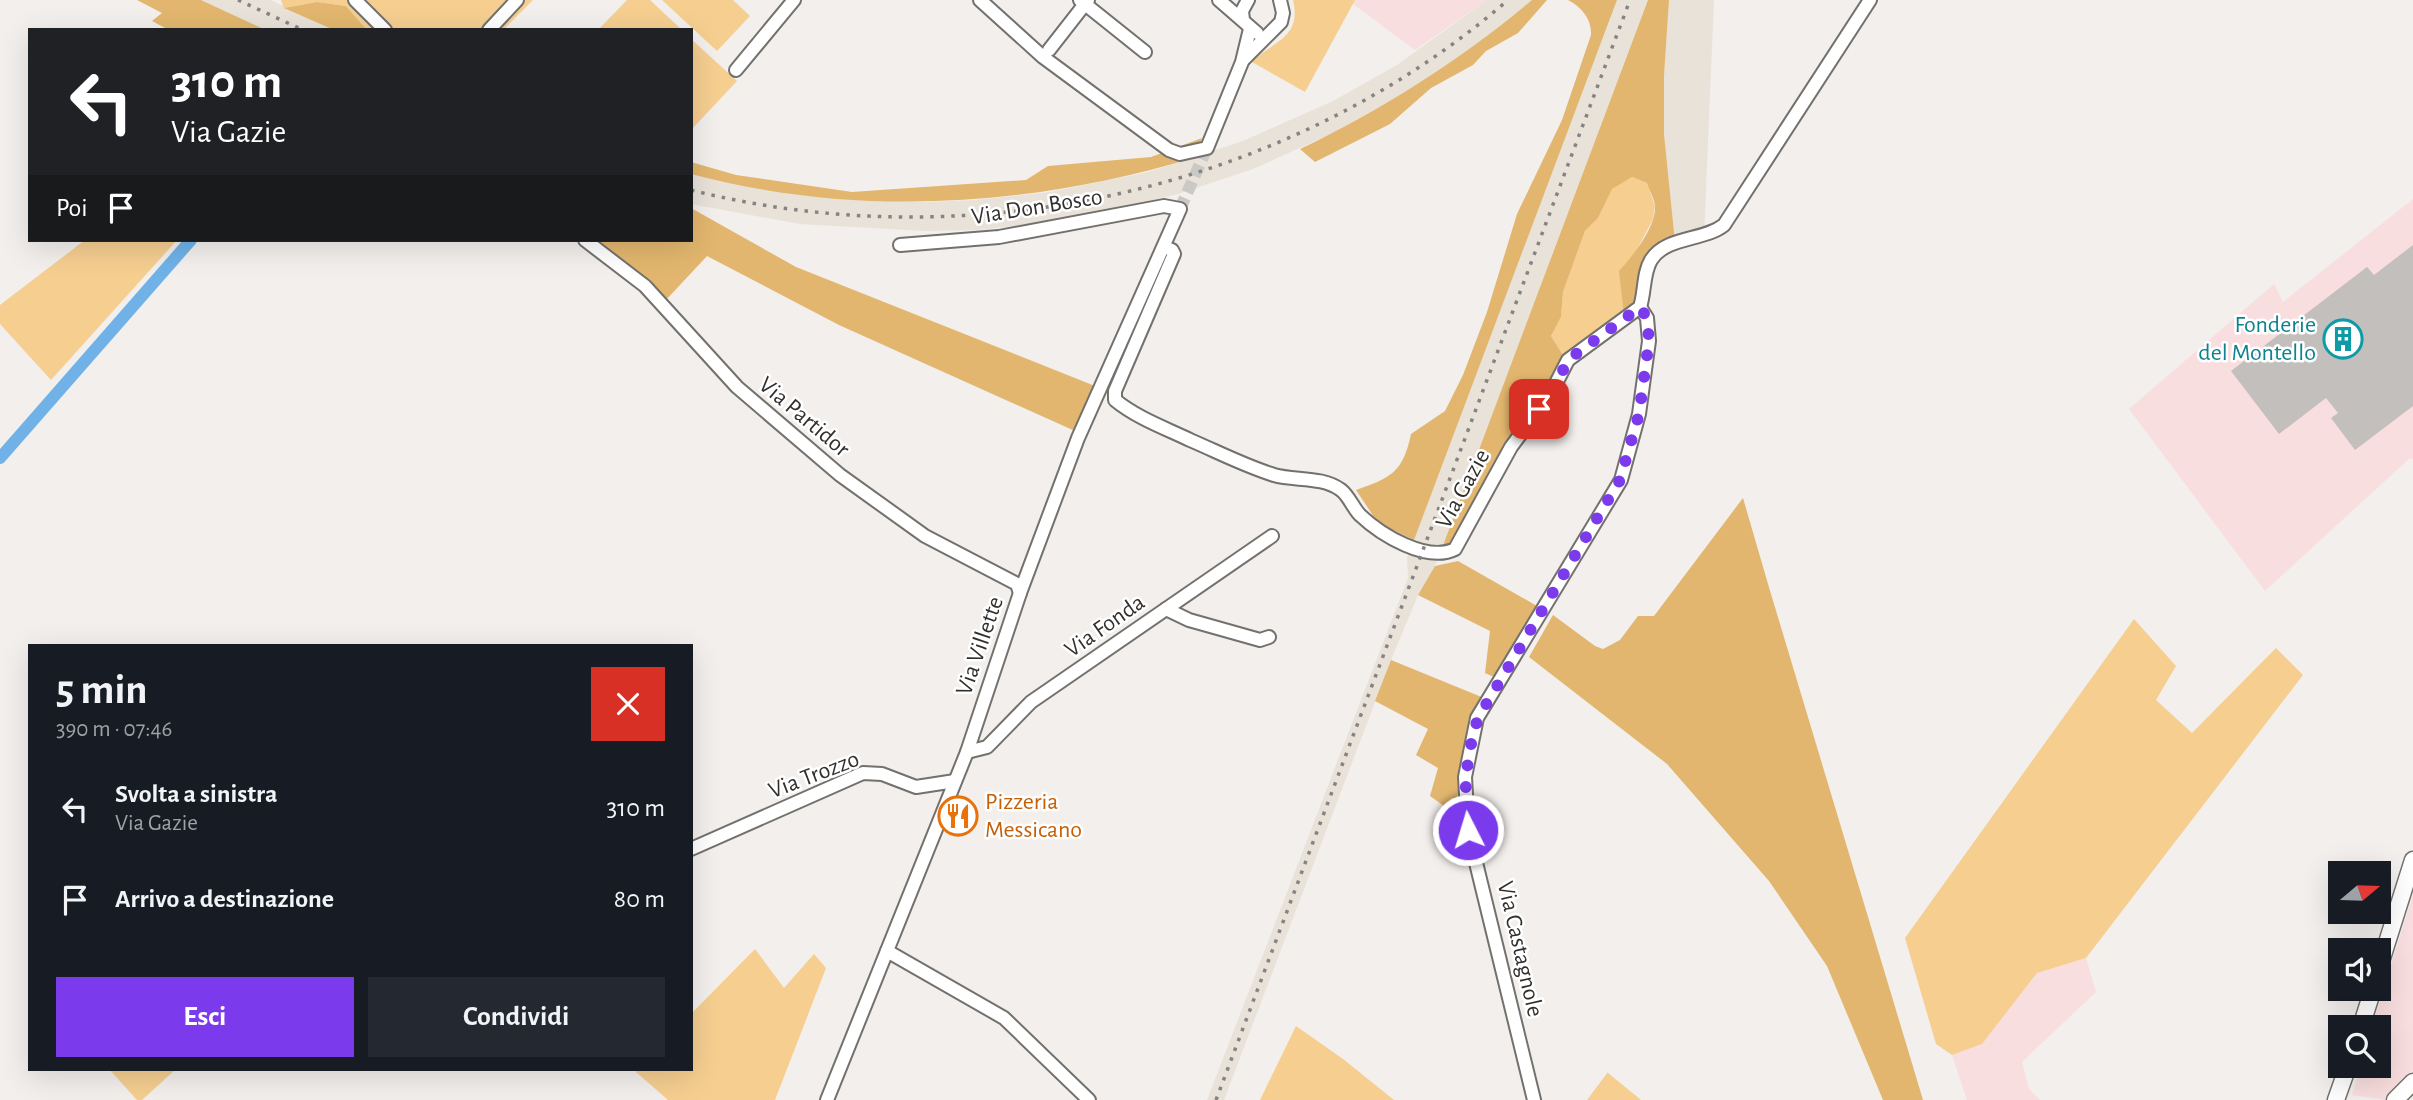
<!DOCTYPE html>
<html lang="it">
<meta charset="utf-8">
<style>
body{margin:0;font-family:"Alegreya Sans",sans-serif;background:#242831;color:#f1f3f6;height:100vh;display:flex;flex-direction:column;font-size:26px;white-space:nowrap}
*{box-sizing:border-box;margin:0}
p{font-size:23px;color:#9ea1a6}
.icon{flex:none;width:38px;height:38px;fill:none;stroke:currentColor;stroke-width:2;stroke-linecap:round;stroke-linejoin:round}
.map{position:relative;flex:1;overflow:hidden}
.sheet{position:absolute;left:28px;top:644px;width:665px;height:427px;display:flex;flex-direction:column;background:#171b24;border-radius:0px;box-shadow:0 7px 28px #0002}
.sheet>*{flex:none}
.hud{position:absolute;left:28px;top:28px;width:665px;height:214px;border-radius:0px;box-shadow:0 7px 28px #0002;background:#202124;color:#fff;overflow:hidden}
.needle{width:46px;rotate:71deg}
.fabs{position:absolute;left:2328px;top:861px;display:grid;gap:14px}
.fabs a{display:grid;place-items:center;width:63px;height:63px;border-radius:0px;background:#171b24;box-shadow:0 7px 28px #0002;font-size:35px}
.pin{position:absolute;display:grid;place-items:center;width:60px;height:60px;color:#fff;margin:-30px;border-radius:14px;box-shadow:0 4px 10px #0006}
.me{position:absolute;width:77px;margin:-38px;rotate:355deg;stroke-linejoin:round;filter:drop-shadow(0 0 5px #0008)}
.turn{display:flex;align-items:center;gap:24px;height:147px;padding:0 28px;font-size:32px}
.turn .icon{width:91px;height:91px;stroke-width:2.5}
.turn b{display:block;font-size:49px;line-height:60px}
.then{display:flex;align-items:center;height:66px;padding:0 28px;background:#0003;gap:14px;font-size:26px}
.round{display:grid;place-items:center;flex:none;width:74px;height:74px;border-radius:0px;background:#242831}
.overview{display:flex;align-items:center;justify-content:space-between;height:119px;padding:0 28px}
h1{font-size:42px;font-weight:600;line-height:52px}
.primary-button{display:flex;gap:14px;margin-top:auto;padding:14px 28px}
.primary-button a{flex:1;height:80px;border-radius:0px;background:#7c3aed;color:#fff;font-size:28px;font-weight:600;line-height:80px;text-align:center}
.primary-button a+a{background:#242831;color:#f1f3f6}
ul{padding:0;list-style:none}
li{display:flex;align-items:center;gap:21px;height:91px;padding:0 28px}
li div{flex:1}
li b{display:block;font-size:26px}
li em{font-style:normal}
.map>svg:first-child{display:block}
</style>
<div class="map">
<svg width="2413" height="1100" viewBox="0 0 2413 1100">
<rect width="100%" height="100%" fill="#f2efec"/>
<!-- industrial -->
<g fill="#f9dedf">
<polygon points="1355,0 1487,0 1415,50 1353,4"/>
<polygon points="2413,199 2413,459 2410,458 2265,591 2129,409 2274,284 2283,302"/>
<polygon points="2413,895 2413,1070 2385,1100 2352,1095 2361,1066 2378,1066 2378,1027 2372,1027"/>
<polygon points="2086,958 2096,992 2022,1062 2029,1089 2040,1100 1967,1100 1952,1055 1982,1044 2037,973"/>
</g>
<!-- built -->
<g fill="#e8e2d9">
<polygon points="201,0 271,0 334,30 266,30"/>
<polygon points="1487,0 1532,0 1455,61 1412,90 1346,127 1253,169 1178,194 1105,212 1054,221 977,230 925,231 800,224 691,204 691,174 804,195 925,202 975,200 1050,192 1148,172 1243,141 1333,101 1397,65"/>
<polygon points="1617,0 1648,0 1435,566 1418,595 1391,660 1224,1100 1207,1100 1408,578 1407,557"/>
<polygon points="1669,0 1714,0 1704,236 1675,242 1664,134 1664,76"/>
</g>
<!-- green -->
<g fill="#f5ce90">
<polygon points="281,0 533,0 503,30 367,30 346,6 317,2 284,8"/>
<polygon points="627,0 650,0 682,30 598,30"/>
<polygon points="662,0 733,0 750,16 717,51"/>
<path d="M1293 0H1355L1305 92 1252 62C1274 40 1302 38 1293 0Z"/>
<polygon points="691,39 737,81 691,130"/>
<polygon points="1632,177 1647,183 1655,206 1653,219 1634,255 1620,271 1624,316 1566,360 1551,336 1561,317 1563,292 1585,231 1598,218 1612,188"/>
<polygon points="85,240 177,240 51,380 0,324 0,305"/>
<polygon points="2134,619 2176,666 2156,700 2192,733 2276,648 2303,675 2086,958 2037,973 1982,1044 1952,1055 1936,1044 1905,938"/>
<polygon points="755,949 784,988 814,954 826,968 775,1100 668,1100 636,1072 638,1069 691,1069 691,1014"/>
<polygon points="1296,1026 1343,1059 1394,1100 1260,1100"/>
<polygon points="109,1069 176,1069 142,1100 137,1100"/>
<polygon points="1608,1072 1608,1073 1641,1100 1587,1100"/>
</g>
<!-- forest -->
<g fill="#e2b66e">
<polygon points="137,0 201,0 266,30 169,30 152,21 162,13"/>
<path d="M1532 0H1547L1518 33 1486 51 1473 65 1431 88 1390 124 1315 162 1300 149C1384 109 1460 60 1532 0Z"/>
<path d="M1568 0H1617L1414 540 1378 523 1356 490C1390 478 1403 473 1411 434L1445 411 1463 375 1487 312 1517 214 1562 120 1591 35C1592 20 1582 7 1568 0Z"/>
<path d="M1648 0H1669L1664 76V134L1675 242 1662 245 1638 303 1624 316 1619 271C1632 257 1657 226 1655 205 1654 198 1649 190 1647 183L1632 177 1612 189 1598 218 1585 231 1563 292 1561 317 1551 336 1566 360C1540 406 1504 444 1479 490 1471 505 1458 543 1442 548Z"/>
<polygon points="317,2 346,6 367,30 334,30 284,8"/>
<path d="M1202 138 1193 158C1030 207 857 218 691 174V162L736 175 852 192 1026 180 1048 166 1151 157Z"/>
<polygon points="691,208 796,267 1095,386 1075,431 839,325 707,256 665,301 598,240 691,240"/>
<polygon points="1743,498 1768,584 1923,1100 1883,1100 1827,966 1769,881 1667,764 1529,657 1553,615 1595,646 1603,649 1620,640 1638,616 1654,616"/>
<polygon points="1458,561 1537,606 1496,678 1485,673 1490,631 1418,595 1435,566"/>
<path d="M1391 660 1484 698C1476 713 1468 728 1465 745 1461 768 1463 790 1451 811L1430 796 1438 768 1416 755 1428 729 1375 701Z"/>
</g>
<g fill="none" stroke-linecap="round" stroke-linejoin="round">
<!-- canal -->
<polyline stroke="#70b2e8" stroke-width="12" points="0,458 191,240"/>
</g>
<!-- building -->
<polygon fill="#c2bfbc" points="2413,245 2413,406 2355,450 2331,418 2338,413 2326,398 2279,434 2231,371 2367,267 2374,275"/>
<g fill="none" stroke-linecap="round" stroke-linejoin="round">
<!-- minor-tunnel -->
<polyline stroke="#cbc9c6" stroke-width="12" stroke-dasharray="12 6" stroke-linecap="butt" points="1180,209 1207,148"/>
<!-- minor casing -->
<g stroke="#73716e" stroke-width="16">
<g id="minor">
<polyline points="355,0 385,30"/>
<polyline points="980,0 1043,57 1169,150 1180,154 1207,148 1242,62 1250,29"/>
<polyline points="1080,0 1145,52"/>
<polyline points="1219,0 1257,33"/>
<polyline points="1243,20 1242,11 1248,0"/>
<polyline points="489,30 517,0"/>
<polyline points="1049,50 1088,0"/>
<polyline points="1244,59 1281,22 1283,13 1280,0"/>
<polyline points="736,70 794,0"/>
<polyline points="585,240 645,286 737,387 840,475 925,536 1017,584 1020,593"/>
<path d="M1164 247 1172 250 1174 254 1115 391V400C1137 418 1165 428 1190 440 1218 452 1245 466 1274 475 1295 481 1322 476 1341 490 1349 496 1353 508 1360 515 1381 535 1427 563 1455 549L1511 447 1551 393 1568 360 1640 307C1645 292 1643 273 1651 260 1666 236 1704 241 1724 225L1870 0"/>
<polyline points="1166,609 1189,620 1260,640 1269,637"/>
<polyline points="967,752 987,747 1031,702 1272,536"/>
<polyline points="691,849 863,773 882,774 916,787 955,781"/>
<polyline points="887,951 1004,1018 1089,1100"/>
<polyline points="827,1100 967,752 1020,593 1078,438 1180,209 1164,206 999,237 900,245"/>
<polyline points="1534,1100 1468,830 1465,777 1477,718 1621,480 1639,414 1649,341 1647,318 1640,307"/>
</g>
</g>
<!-- major casing -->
<g stroke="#73716e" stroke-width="19">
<g id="major">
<polyline points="2378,971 2413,860"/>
<polyline points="2361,1027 2373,989"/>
<polyline points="2336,1100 2348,1066"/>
<polyline points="2395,1100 2413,1082"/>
</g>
</g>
<!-- minor -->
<use href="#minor" stroke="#fff" stroke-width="12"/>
<!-- major -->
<use href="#major" stroke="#fff" stroke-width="16"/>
<!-- rail -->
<g stroke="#868482" stroke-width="3.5" stroke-dasharray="3.5 7" stroke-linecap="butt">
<polyline points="238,0 303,30"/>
<path d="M691 190C971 261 1289 190 1508 0"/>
<polyline points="1216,1100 1630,0"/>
</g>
</g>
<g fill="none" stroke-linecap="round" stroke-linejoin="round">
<!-- route -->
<path stroke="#7c3aed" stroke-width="12" stroke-dasharray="0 21.6" d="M1468 830C1463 791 1466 756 1478 718L1620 480 1639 414 1649 341 1647 318 1640 307 1568 360 1552 393 1539 409"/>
</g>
<!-- icons -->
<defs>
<g id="building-ring" transform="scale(2.0125)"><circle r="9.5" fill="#fff" stroke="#0f9aa8" stroke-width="1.5"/><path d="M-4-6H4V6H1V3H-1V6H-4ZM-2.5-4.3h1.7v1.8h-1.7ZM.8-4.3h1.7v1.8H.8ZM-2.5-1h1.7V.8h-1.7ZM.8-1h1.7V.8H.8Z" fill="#0f9aa8"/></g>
<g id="restaurant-ring" transform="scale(2.0125)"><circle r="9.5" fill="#fff" stroke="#e8710a" stroke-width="1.5"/><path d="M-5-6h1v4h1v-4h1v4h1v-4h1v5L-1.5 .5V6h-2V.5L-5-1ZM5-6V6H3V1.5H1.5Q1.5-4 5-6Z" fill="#e8710a"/></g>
</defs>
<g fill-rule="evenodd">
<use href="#building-ring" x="2343" y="339"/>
<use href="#restaurant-ring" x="958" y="816"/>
</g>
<g text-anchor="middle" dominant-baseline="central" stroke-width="5" stroke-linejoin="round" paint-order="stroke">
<!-- street labels -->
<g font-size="24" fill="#31302f" stroke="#fff">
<text transform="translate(1037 207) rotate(-9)">Via Don Bosco</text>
<text transform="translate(804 417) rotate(40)">Via Partidor</text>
<text transform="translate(1463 489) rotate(-61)">Via Gazie</text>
<text transform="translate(1105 626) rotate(-35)">Via Fonda</text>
<text transform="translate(980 646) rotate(-71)">Via Villette</text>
<text transform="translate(814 775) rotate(-21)">Via Trozzo</text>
<text transform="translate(1520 949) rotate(77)">Via Castagnole</text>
</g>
<!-- culture labels -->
<g font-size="24" fill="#0d838f" stroke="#fff" text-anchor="end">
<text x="2316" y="325">Fonderie<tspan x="2316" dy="28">del Montello</tspan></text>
</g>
<!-- food labels -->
<g font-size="24" fill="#c56008" stroke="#fff" text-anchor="start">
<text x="985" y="802">Pizzeria<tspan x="985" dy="28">Messicano</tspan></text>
</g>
</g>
</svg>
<div class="fabs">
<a><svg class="needle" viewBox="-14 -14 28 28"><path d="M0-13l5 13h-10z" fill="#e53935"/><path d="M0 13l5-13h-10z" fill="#9ea1a6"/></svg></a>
<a><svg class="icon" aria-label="sound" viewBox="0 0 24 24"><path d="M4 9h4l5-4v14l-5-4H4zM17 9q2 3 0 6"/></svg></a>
<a><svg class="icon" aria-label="search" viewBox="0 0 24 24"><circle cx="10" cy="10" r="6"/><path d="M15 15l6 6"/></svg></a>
</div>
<div class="pin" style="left:1539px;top:409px;background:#d93025"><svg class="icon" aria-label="arrive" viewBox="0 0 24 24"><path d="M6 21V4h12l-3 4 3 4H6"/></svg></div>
<svg class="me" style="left:1468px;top:830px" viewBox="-20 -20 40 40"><circle r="17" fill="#7c3aed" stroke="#fff" stroke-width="3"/><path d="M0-11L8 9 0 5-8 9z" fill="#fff"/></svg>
<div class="hud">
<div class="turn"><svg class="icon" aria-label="left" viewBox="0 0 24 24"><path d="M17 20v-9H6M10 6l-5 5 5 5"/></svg><div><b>310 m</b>Via Gazie</div></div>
<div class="then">Poi<svg class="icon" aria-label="arrive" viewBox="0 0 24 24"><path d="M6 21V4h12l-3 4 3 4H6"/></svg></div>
</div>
<section class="sheet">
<div class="overview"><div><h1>5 min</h1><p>390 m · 07:46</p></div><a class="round" style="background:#d93025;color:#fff"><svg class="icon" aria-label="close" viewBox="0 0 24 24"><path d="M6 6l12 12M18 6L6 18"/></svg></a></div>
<ul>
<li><svg class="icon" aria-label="left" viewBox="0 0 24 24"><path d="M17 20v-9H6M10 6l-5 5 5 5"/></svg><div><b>Svolta a sinistra</b><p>Via Gazie</p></div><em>310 m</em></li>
<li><svg class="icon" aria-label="arrive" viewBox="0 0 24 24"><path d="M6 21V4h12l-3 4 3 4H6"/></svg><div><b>Arrivo a destinazione</b></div><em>80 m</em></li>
</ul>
<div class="primary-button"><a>Esci</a><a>Condividi</a></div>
</section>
</div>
